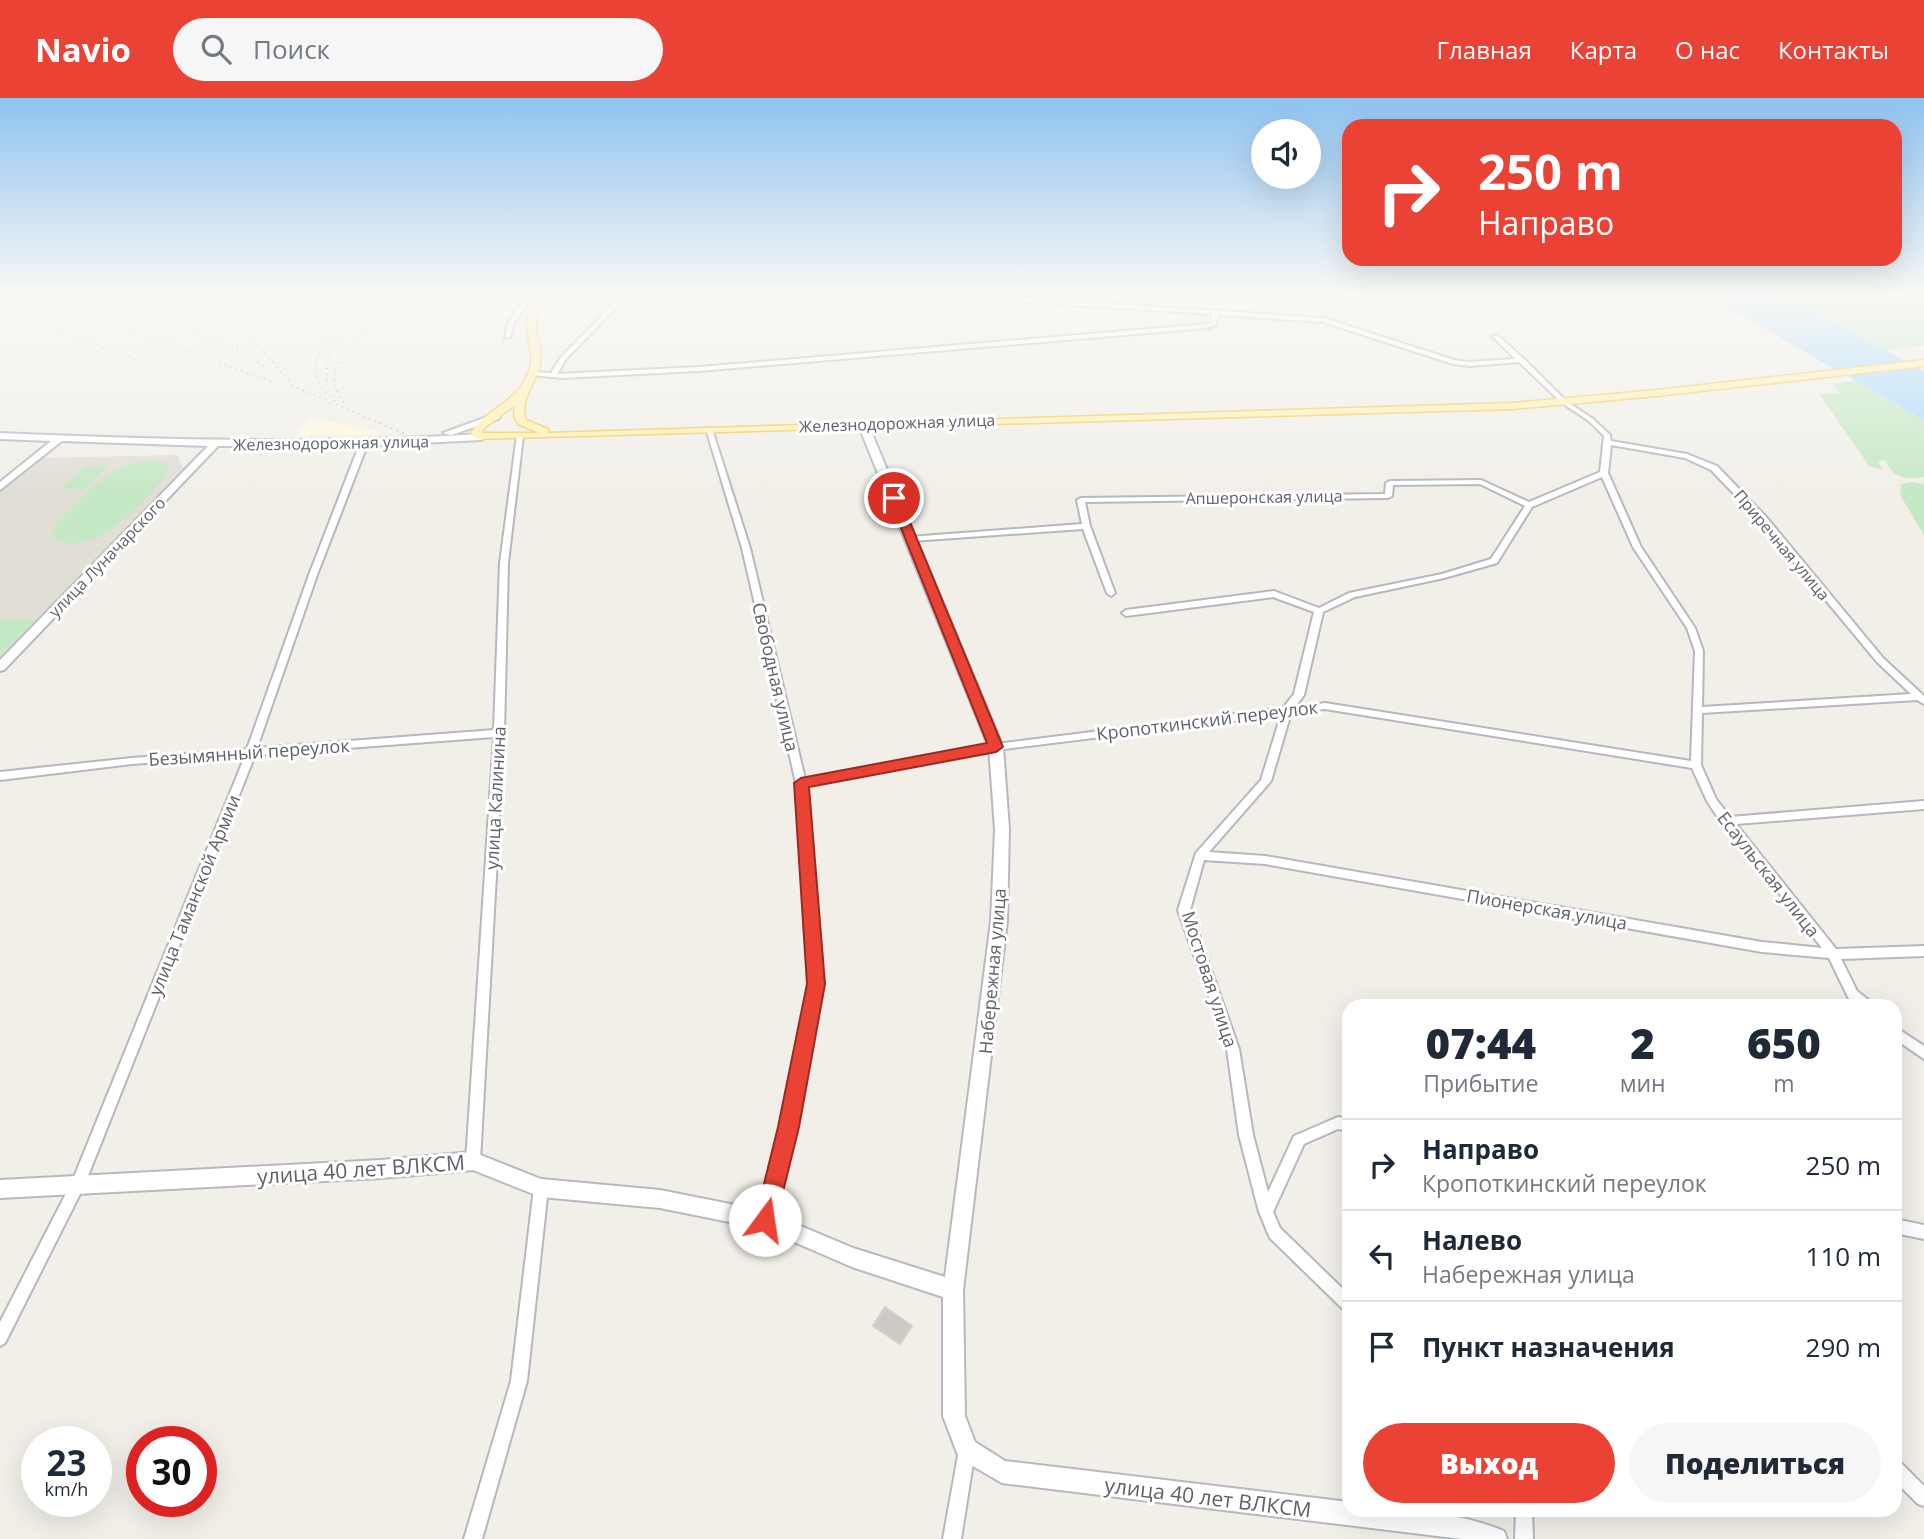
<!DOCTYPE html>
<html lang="ru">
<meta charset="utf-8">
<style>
body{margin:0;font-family:"Open Sans",sans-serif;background:#f6f6f7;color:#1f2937;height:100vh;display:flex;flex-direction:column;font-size:26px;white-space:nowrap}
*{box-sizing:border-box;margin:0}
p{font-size:23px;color:#747a83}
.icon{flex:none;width:38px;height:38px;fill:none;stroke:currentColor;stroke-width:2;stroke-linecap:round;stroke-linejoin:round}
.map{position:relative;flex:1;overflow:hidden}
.side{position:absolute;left:1342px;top:901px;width:560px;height:518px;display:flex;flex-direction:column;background:#fff;border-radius:21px;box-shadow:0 7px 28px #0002}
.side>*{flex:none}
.top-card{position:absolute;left:1342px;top:21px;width:560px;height:147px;border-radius:21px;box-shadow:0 7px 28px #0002;background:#ea4335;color:#fff;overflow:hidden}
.controls{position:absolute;left:1251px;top:21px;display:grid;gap:14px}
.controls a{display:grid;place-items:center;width:70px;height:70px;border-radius:50%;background:#fff;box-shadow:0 7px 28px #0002;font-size:35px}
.speed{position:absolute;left:21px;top:1328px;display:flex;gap:14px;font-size:35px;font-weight:700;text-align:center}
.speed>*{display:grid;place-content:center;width:91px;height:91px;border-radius:50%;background:#fff;box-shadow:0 7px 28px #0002;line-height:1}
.speed small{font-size:18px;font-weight:400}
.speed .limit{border:10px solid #d22;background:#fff;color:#111}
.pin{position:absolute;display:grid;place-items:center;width:60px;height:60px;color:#fff;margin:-30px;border:4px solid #fff;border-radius:50%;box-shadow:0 2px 7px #0007}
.me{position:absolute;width:77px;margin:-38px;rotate:14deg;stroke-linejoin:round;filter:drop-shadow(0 0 5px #0008)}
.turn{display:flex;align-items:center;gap:24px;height:147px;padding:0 21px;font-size:32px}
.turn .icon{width:91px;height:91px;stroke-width:2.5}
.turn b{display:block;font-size:49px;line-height:60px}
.eta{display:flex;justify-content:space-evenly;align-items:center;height:119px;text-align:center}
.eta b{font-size:42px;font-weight:800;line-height:49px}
.button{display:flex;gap:14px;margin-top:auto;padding:14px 21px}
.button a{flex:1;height:80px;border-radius:42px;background:#ea4335;color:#fff;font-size:28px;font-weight:800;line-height:80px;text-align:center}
.button a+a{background:#f6f6f7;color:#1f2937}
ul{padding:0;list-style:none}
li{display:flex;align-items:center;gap:21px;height:91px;padding:0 21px;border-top:2px solid #e0e1e3}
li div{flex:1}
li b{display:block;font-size:26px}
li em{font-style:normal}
header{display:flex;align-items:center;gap:42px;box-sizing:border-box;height:98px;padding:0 35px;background:#ea4335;color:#fff}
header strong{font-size:33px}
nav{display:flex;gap:38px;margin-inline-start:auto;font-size:24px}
.search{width:490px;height:63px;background:#f6f6f7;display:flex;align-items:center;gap:18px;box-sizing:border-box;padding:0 24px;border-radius:38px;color:#747a83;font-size:26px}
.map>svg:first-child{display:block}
</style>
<header>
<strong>Navio</strong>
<div class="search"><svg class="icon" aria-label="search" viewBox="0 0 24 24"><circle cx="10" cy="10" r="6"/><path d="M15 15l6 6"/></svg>Поиск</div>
<nav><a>Главная</a><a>Карта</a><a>О нас</a><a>Контакты</a></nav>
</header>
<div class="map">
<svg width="1924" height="1441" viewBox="0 0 1924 1441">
<rect width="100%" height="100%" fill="#f1efe8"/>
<!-- commercial -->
<polygon fill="#fef7e0" points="309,320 379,333 375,337 295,338"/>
<!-- education -->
<polygon fill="#e1ded6" points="177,357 183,370 36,522 0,522 0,392 39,360"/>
<!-- green -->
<g fill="#c5e8c5">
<polygon points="1777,196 1924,196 1924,248 1886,252"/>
<path d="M1856 283 1924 322V379C1905 382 1894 381 1886 363L1878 362 1882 372 1869 368 1819 295 1840 296 1832 285Z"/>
<path d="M147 362 160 363 169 368V373C149 400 90 467 52 438L55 428C82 401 106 367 147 362Z"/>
<polygon points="86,367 109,367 85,391 61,391"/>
<polygon points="1913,384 1924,386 1924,437 1900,397 1901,386"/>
<polygon points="0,522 36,522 0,559"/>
</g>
<!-- water -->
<polygon fill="#aadaff" points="1704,196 1777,196 1907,263 1924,273 1924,322"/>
<!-- building -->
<polygon fill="#cccac5" stroke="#d6d1c6" stroke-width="2" points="885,1209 912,1228 900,1246 873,1228"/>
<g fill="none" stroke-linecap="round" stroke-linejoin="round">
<!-- street casing -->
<g stroke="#b5b8bc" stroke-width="4">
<g id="street">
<polygon points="528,196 534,196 514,225 510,239 505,240 508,225"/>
<path d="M623 196H629L566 261 557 276 699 269 1207 226 1211 225 1212 216 978 201 908 204 882 196H892L908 200 978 197 1324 220 1454 262 1469 264 1515 261 1492 238 1497 237 1524 261 1566 303 1593 321 1610 337 1611 343 1687 356 1717 368 1767 420 1883 560 1924 598V606L1917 602 1702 615 1701 667 1716 701 1730 719 1924 703V711L1736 726 1836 851 1924 848V858L1841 861 1857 893 1871 904 1873 908H1858L1849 901 1829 860 1762 854 1265 766 1204 762 1190 812 1239 951 1253 1037 1268 1094 1294 1038 1338 1019 1349 1021V1033L1338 1031 1304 1046 1273 1114 1280 1130 1349 1197V1214L1344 1212 1270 1140 1259 1114 1239 1037 1227 951 1178 812 1196 755 1261 682 1281 617 996 652 806 688 822 886 796 1029 772 1122 770 1127 765 1129 760 1127 758 1122 782 1029 810 886 796 685 742 450 706 331 707 330 712 331 750 450 805 681 996 646 1283 610 1294 596 1314 514 1273 499 1126 518 1122 515 1126 512 1274 493 1319 510 1349 495 1442 476 1491 461 1525 408 1480 386 1393 387 1392 398 1388 400 1085 404 1090 428 1115 495 1111 498 1107 495 1083 431 912 443H909V439L1082 426 1077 402 1081 400 1385 396 1386 385 1390 383 1481 382 1529 404 1600 374 1604 338 1589 323 1562 305 1519 264 1469 268 1453 266 1323 224 1218 217 1216 227 1207 230 699 273 562 280 531 277 530 276 533 274 551 275 561 259ZM1611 347 1685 360 1711 372 1761 424 1877 564 1911 596 1702 609 1703 553 1695 530 1641 449 1608 375ZM1602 379 1633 449 1687 530 1695 553 1691 663 1325 605 1295 609 1304 597 1323 514 1355 499 1444 480 1497 465 1532 409ZM1325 611 1692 670 1707 703 1722 726H1725L1822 850 1762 844 1265 758 1209 754 1271 683 1291 615Z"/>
<polygon points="517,337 523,338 508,465 504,635 480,1063 478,1068 473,1069 468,1068 466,1063 494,639 255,657 84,1088 5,1245 0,1248 0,1224 72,1084 245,658 132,666 0,682 0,674 132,660 247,651 309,477 360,345 364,343 368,345 317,477 257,650 494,632 500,465"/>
<polygon points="1895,929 1924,948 1924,961 1895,941"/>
<polygon points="541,1083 546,1085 548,1090 527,1283 482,1441 464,1441 511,1283 534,1090 536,1085"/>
<polygon points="1895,1121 1924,1127 1924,1141 1895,1135"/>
<polygon points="967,1344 973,1346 975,1352 961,1441 943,1441 959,1352 961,1346"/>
<polygon points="1895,1363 1901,1365 1924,1388 1924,1408 1918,1406 1895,1383"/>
<polygon points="1516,1412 1532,1412 1533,1441 1515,1441"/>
</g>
</g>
<!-- secondary casing -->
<g stroke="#b6babf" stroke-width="4">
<g id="secondary">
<polygon points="495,316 500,319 498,321 451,337 443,335"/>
<path d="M863 323 868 326 1003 649 1009 731 1007 823 963 1192 965 1318 975 1344 1005 1363 1349 1404V1412C1403 1412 1454 1412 1504 1433L1507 1441H1462L1002 1385 959 1360 943 1318V1199L852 1169 764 1131 660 1110 541 1099 473 1072 381 1080 0 1100V1082L381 1062 473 1054 541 1081 660 1092 765 1113 853 1150 945 1179 991 823 995 731 989 649 858 326Z"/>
<path d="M0 335C161 342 320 346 481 336L486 339 481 342 361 348H218L4 572 0 573V562L208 348 62 343 0 392V384L51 343 0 341Z"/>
</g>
</g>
<!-- primary casing -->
<g stroke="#f2c960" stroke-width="3">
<path id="primary" d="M541 196H549C520 237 548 235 539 269 535 287 519 303 526 322L548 331V335L1513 305 1657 292 1924 262V268L1657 298 1513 311 477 341 471 336C484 311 515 306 527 278 542 243 510 237 541 196ZM515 307 514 318 518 326 539 335H482L484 330Z"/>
</g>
<!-- street -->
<use href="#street" fill="#fff" fill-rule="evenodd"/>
<!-- secondary -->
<use href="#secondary" fill="#fff" fill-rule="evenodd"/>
<!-- primary -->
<use href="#primary" fill="#fff2af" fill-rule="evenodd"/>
<!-- rail -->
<g stroke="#b6b7b8" stroke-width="2" stroke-dasharray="1 5" stroke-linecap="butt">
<polyline points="37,196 85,204"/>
<polyline points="76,196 185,209 226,222 250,239 294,288 405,336"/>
<polyline points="1076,196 1371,209 1617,196"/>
<polyline points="156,198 202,196"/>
<polyline points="61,207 272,284"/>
<polyline points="113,208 224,245 271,272"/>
<polyline points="0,212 149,266"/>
<polyline points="327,283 327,262 343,236"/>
<path d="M335 303C329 297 321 290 318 283 301 239 374 209 405 196"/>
<path d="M344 304C310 267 376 226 401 204"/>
</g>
</g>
<!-- sky -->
<linearGradient id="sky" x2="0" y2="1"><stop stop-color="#8fc3f1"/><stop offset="0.49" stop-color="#f9f8f5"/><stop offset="1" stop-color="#f9f8f5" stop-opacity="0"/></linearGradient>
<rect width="1924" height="398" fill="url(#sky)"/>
<!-- route -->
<polygon fill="#ea4335" stroke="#982c22" stroke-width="2" points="894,396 900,400 1003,649 996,654 809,689 825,886 799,1029 776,1122 773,1130 765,1133 758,1130 755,1122 778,1029 807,886 794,685 801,680 987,645 889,400"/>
<g text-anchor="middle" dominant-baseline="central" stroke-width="6" stroke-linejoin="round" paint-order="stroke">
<!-- far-street labels -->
<g font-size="16" fill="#5f6368" stroke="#fff">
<text transform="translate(897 325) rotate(-2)">Железнодорожная улица</text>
<text transform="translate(331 345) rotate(-1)">Железнодорожная улица</text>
<text transform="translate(1264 399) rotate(-1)">Апшеронская улица</text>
<text transform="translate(1782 447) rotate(50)">Приречная улица</text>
<text transform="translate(107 459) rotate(-46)">улица Луначарского</text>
</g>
<!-- street labels -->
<g font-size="18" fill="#5f6368" stroke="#fff">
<text transform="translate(776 579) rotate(77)">Свободная улица</text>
<text transform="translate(1207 622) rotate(-7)">Кропоткинский переулок</text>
<text transform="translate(249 654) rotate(-4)">Безымянный переулок</text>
<text transform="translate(495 700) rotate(-87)">улица Калинина</text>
<text transform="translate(1769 776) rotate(52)">Есаульская улица</text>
<text transform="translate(194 797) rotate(-68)">улица Таманской Армии</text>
<text transform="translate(1547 811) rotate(10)">Пионерская улица</text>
<text transform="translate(992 873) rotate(-85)">Набережная улица</text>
<text transform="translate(1210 881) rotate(72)">Мостовая улица</text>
</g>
<!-- near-street labels -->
<g font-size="21" fill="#5f6368" stroke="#fff">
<text transform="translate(361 1071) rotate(-4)">улица 40 лет ВЛКСМ</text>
<text transform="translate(1208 1399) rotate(7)">улица 40 лет ВЛКСМ</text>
</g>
</g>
</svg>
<div class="controls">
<a><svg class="icon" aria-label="sound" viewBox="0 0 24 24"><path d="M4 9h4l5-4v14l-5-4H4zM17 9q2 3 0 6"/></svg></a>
</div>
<div class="speed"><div>23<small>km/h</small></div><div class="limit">30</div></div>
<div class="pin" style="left:894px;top:400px;background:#d93025"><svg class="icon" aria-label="arrive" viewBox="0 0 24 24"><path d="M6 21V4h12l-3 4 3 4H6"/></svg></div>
<svg class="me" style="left:765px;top:1122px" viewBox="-20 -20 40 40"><circle r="19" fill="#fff"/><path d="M0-13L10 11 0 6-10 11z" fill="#ea4335"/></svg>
<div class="top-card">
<div class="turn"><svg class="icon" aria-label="right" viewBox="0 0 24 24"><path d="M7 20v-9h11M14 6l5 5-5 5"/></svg><div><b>250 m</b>Направо</div></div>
</div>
<section class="side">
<div class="eta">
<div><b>07:44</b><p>Прибытие</p></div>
<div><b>2</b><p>мин</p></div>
<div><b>650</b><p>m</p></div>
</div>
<ul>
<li><svg class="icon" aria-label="right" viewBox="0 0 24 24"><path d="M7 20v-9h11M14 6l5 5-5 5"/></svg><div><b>Направо</b><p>Кропоткинский переулок</p></div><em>250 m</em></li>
<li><svg class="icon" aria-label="left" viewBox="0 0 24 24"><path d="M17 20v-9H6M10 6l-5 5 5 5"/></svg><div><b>Налево</b><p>Набережная улица</p></div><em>110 m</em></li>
<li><svg class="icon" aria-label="arrive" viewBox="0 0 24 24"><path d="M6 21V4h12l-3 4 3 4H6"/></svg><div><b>Пункт назначения</b></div><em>290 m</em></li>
</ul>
<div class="button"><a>Выход</a><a>Поделиться</a></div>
</section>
</div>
